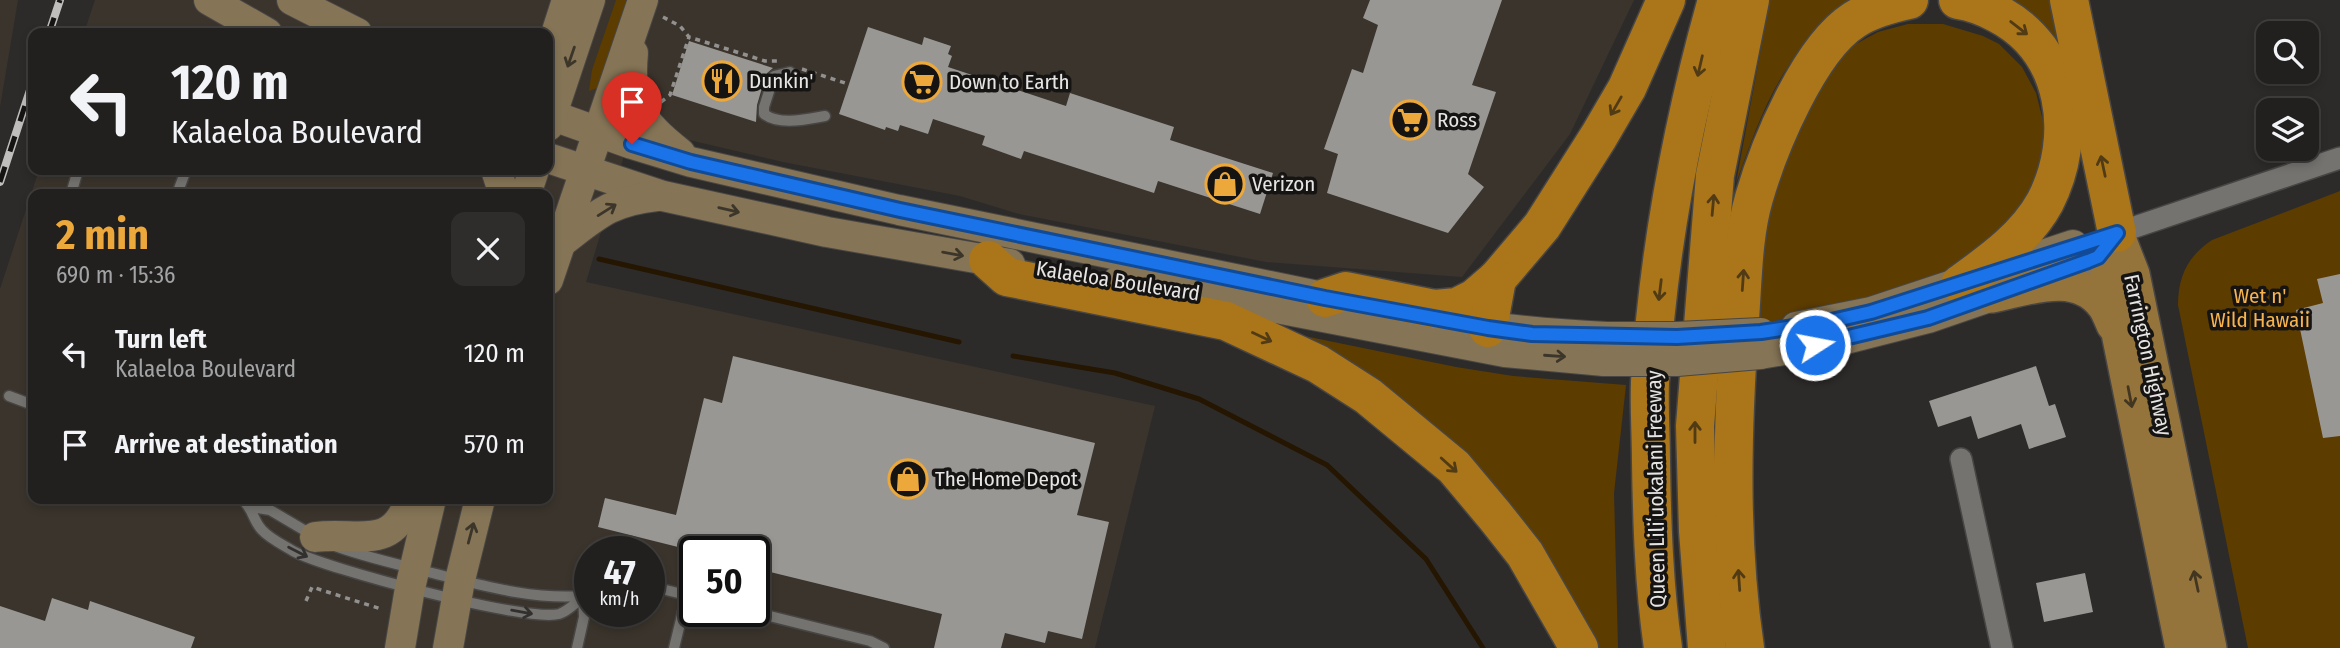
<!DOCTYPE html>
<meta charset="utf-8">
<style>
body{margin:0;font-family:"Fira Sans Condensed",sans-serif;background:#2e2d2c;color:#f1f3f6;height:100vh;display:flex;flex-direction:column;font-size:26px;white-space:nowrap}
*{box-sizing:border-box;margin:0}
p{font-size:23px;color:#a2a3a4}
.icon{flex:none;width:38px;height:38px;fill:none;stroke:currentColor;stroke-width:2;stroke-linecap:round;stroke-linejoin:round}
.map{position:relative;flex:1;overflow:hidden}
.side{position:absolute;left:28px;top:189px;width:525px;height:315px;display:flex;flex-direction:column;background:#22201f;border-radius:14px;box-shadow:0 4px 10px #0003,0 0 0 2px #3f3e3d}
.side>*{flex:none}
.guide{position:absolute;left:28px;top:28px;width:525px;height:147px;border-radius:14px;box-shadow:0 4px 10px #0003,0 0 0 2px #3f3e3d;background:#22201f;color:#f1f3f6;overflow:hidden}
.fabs{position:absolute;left:2256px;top:21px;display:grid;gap:14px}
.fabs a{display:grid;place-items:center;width:63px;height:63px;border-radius:14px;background:#22201f;box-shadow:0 4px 10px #0003,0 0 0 2px #3f3e3d;font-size:35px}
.speed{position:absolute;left:574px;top:536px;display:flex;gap:14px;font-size:35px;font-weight:700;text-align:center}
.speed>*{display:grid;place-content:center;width:91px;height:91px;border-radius:50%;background:#22201f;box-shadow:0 4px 10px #0003,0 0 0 2px #3f3e3d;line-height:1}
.speed small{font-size:18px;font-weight:400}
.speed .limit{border:4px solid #111;border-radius:10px;background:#fff;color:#111}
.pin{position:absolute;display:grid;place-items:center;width:60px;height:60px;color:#fff;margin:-72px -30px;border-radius:50% 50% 50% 0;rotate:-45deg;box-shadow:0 0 7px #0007}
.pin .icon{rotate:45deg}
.me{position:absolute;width:77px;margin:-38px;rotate:79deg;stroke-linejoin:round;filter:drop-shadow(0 0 5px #0008)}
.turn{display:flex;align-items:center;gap:24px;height:147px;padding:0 28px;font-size:32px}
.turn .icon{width:91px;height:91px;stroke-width:2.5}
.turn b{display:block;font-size:49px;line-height:60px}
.round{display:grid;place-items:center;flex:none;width:74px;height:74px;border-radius:14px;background:#2e2d2c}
.headline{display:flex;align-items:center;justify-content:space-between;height:119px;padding:0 28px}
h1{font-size:42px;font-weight:700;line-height:52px;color:#eda83c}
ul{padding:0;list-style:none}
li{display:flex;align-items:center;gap:21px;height:91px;padding:0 28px}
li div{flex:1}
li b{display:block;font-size:26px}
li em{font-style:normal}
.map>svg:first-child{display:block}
</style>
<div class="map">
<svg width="2340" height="648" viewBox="0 0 2340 648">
<rect width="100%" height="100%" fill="#2d2b29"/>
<!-- built -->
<g fill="#3a342c" fill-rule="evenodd">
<polygon points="0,0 18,0 0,107"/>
<path d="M95 0H1634L1570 134 1462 277 1266 262 1019 214 960 196 783 162 685 139 650 109 646 83 586 282 1155 406 1095 648H0V289L39 170H548V33H84ZM33 194H548V499H33ZM590 551H649V611H590ZM695 551H754V611H695Z"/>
</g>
<!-- green -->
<g fill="#5d3c00">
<polygon points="616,0 629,0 600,87 589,91 592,70"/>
<path d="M1770 0H1860C1845 11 1826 22 1813 36 1773 76 1755 131 1736 183Z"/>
<polygon points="1990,0 2049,0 2061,55"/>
<polygon points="1908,24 1943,24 1983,36 1999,44 2022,67 2036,93 2043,121 2044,149 2034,192 1989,255 1856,309 1750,330 1772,179 1820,79 1854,45 1878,32"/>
<path d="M2340 191V648H2248L2178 305C2178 276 2188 256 2212 240Z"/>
<polygon points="1260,327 1456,367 1513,376 1626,385 1614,493 1618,648 1583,648 1514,531"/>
</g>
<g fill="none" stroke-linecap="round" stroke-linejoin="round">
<!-- stream -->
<g stroke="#251601" stroke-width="5">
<polyline points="599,259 959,342"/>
<polyline points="1013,356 1115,373 1199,399 1327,465 1426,559 1483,648"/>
</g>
</g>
<!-- building -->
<g fill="#999794">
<polygon points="1370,0 1502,0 1472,85 1496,92 1468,174 1484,187 1448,233 1327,193 1338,154 1324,149 1352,69 1363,73 1378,25 1363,18"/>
<polygon points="868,27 922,45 924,37 951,46 948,54 952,56 948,67 1066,106 1070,93 1174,127 1170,140 1273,173 1260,214 1158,181 1154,193 1024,151 1021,159 982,145 985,136 933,119 928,134 900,125 898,131 886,127 885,130 839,114"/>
<polygon points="689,41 773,68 766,74 757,105 756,122 672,95"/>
<polygon points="2340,274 2340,436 2323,438 2296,310 2323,303 2317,279"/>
<polygon points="733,356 1095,443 1077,515 1109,522 1082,639 1048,631 1045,643 1005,633 1001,648 934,648 942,614 754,568 754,551 694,551 598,527 605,498 676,515 704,398 722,403"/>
<polygon points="2036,366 2049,406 2055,404 2066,437 2029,449 2021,424 1978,439 1971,416 1938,427 1929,401"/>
<polygon points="2085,573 2093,612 2044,622 2036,583"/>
<polygon points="52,598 88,610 90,601 195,637 191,648 0,648 0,606 45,621"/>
</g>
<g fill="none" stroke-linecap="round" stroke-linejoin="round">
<!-- lane casing -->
<g stroke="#484644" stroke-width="13">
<g id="lane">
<path d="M790 72 774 76 764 107V114C780 126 807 119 825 116"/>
<polyline points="71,194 78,170"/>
<polyline points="177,194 186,170"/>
<polyline points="9,396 33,405"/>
<path d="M242 499C254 510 253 521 262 530 269 538 283 545 293 551 326 569 526 622 559 614 570 611 579 598 590 593"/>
<polyline points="251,507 270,510 314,536"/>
<path d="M335 546C365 557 397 564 428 572 478 584 529 600 582 596"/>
<polyline points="649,586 695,597"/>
<polyline points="749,611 870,641 884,648"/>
<polyline points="577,648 584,617 583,596"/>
<polyline points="674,648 687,595"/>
</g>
</g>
<!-- street casing -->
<g stroke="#484644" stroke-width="24">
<g id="street">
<polyline points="2117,233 2340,158"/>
<polyline points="1961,459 2002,648"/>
</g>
</g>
<!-- secondary casing -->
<g stroke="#484644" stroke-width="32">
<g id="secondary">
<polyline points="209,0 267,33"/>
<polyline points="292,0 357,33"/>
<path d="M633 53C628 105 640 122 680 153"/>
<polyline points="548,59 567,0"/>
<polyline points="548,114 632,144 691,162 899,210 1347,302"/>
<polyline points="548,126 590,0"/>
<polyline points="548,158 663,196 827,232 1010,264"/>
<polyline points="496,170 504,194"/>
<polyline points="526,194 534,170"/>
<path d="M559 244C596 216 609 201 657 196"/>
<polyline points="548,280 643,0"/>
<polyline points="1118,281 1241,301 1505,352 1604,361"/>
<path d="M1427 317C1489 329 1544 334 1607 337"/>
<polyline points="1796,327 1871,312 2073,245"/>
<polyline points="1760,354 1842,340 1928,318 1992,296 2098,257 2117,233"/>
<path d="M315 537C358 531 392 553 410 499"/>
<polyline points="400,648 410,588 431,499"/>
<polyline points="448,648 460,580 480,499"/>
</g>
</g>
<!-- primary casing -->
<g stroke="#484644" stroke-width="36">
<g id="primary">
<polyline points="2117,233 2133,274 2210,648"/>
<polyline points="2117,233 2107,279 2182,648"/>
<path d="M1992 296C2028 289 2076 269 2103 305 2107 310 2110 318 2113 325"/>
</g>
</g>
<!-- highway casing -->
<g stroke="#484644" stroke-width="41">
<g id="highway">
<path d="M1958 0C1972 2 1985 7 1998 14 2067 50 2079 136 2045 202 2026 237 1992 261 1960 284"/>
<polyline points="2069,0 2117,233"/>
<polyline points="988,260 1007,277 1226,321 1318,364 1368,396 1454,467 1495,516 1525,554 1579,648"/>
<polyline points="1325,298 1346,291 1435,309 1457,307 1475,298 1497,279 1542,226 1599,136 1627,88 1666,0"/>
<polyline points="1488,328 1497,279"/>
<path d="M1663 648C1654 586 1652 524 1651 462 1651 436 1649 409 1650 382 1658 253 1682 124 1717 0"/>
<polyline points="1707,648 1698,531 1695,426 1715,175 1750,0"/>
<path d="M1745 648C1729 540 1732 428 1740 319 1743 279 1743 236 1754 198 1769 146 1809 49 1854 20 1871 9 1890 4 1909 0"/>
</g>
</g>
<!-- path -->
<g stroke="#939190" stroke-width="3.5" stroke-dasharray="5 5" stroke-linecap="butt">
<polyline points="663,17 680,26 689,37 765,61 778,61"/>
<polyline points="802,69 845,83"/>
<polyline points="661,102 670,95 689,37"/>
<polyline points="306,601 312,587 381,609"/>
</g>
<!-- lane -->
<use href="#lane" stroke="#757370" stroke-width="10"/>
<!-- street -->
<use href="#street" stroke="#757370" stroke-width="21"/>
<!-- secondary -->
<use href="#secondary" stroke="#857456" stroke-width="30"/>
<!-- primary -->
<use href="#primary" stroke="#95743c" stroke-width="33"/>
<!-- highway -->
<use href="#highway" stroke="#ab7519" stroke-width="38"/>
<!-- rail casing -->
<g stroke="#c0bebc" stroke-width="8">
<g id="rail">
<polyline points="49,33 60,0"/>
<polyline points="0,182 33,81"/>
</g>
</g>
<!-- rail -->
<use href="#rail" stroke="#151413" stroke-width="5" stroke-dasharray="16" stroke-linecap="butt"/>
<!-- secondary-bridge casing -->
<g stroke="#484644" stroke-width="32" stroke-linecap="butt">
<g id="secondary-bridge">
<polyline points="1607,337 1677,337 1761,333"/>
<polyline points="1604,361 1677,361 1760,354"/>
</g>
</g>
<!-- secondary-bridge -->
<use href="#secondary-bridge" stroke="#857456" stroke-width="30"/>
</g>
<!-- one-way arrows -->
<defs><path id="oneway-shaft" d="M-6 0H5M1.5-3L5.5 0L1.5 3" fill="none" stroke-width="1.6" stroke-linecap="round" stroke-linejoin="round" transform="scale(1.75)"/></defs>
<g stroke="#513b15">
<use href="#oneway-shaft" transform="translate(2019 28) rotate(38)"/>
<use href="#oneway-shaft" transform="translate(1700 66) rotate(103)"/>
<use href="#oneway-shaft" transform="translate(1616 106) rotate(120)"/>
<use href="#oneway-shaft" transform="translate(2103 166) rotate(-102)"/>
<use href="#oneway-shaft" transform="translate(1713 205) rotate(-85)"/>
<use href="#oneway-shaft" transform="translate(1743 280) rotate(-86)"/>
<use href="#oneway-shaft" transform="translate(1660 290) rotate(97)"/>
<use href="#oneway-shaft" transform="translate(1262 337) rotate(25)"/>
<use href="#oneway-shaft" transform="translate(1695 432) rotate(-90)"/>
<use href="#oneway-shaft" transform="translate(1449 465) rotate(42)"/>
<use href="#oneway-shaft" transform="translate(1739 580) rotate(-94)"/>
</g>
<g stroke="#3c362a">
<use href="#oneway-shaft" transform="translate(571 57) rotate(109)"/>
<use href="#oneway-shaft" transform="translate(607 210) rotate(-32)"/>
<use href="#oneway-shaft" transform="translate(729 210) rotate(13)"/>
<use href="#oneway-shaft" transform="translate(953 254) rotate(10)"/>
<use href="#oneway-shaft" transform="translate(1555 356) rotate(4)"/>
<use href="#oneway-shaft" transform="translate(471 533) rotate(-75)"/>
</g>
<g stroke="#423621">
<use href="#oneway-shaft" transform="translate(2130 397) rotate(79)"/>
<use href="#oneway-shaft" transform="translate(2196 581) rotate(-102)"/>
</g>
<g stroke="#32302f">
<use href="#oneway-shaft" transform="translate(298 552) rotate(27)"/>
<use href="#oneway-shaft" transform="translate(522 612) rotate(10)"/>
</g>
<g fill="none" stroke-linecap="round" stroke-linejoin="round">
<!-- route casing -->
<g stroke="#114b97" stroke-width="18">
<polyline id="route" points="632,144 691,162 900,210 1325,298 1488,328 1532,334 1677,337 1761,332 1827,322 1871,312 2117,233 2098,257 2088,261 1928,318 1815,345"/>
</g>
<!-- route -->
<use href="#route" stroke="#1a73e8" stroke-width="12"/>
</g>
<!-- icons -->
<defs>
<g id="restaurant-ring" transform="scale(2.0125)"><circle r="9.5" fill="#151413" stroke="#eda83c" stroke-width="1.5"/><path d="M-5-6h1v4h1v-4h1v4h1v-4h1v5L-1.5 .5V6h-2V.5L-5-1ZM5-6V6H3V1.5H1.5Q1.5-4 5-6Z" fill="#eda83c"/></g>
<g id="supermarket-ring" transform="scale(2.0125)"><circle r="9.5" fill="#151413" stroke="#eda83c" stroke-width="1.5"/><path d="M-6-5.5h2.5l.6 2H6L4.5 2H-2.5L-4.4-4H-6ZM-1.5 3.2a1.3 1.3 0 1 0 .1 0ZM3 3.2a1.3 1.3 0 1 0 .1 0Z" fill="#eda83c"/></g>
<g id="shop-ring" transform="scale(2.0125)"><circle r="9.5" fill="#151413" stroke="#eda83c" stroke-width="1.5"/><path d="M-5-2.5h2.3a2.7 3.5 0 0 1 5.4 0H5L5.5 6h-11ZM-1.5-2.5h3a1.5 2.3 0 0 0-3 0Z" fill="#eda83c"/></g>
</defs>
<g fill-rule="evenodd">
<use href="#restaurant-ring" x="722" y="81"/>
<use href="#supermarket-ring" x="922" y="82"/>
<use href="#supermarket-ring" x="1410" y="120"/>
<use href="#shop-ring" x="1225" y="184"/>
<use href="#shop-ring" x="908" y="479"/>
</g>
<g text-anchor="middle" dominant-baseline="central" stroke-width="7" stroke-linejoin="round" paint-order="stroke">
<!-- poi labels -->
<g font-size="21" fill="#e7e5e4" stroke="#151413" text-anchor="start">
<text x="749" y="81">Dunkin'</text>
<text x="949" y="82">Down to Earth</text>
<text x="1437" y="120">Ross</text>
<text x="1252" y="184">Verizon</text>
<text x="935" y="479">The Home Depot</text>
</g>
<!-- street labels -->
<g font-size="21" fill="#e7e5e4" stroke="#151413">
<text transform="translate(1118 281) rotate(9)">Kalaeloa Boulevard</text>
<text transform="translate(2148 355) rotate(78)">Farrington Highway</text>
<text transform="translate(1656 489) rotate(-91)">Queen Liliʻuokalani Freeway</text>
</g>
<!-- park labels -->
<g font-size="21" fill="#f7b34e" stroke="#151413">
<text x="2260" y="296">Wet n'<tspan x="2260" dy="24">Wild Hawaii</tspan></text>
</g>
</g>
</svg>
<div class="fabs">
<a><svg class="icon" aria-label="search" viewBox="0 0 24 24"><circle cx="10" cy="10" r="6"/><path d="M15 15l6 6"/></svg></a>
<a><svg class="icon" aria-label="layers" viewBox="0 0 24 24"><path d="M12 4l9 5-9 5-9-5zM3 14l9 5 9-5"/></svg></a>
</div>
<div class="speed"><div>47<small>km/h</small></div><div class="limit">50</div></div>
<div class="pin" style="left:632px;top:144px;background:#d93025"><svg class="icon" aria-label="arrive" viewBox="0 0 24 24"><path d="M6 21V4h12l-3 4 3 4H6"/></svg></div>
<svg class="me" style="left:1815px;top:345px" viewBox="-20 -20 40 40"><circle r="17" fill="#1a73e8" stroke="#fff" stroke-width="3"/><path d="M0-11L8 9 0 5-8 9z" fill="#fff"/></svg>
<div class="guide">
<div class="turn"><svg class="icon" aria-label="left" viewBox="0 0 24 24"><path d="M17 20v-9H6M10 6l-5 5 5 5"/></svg><div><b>120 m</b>Kalaeloa Boulevard</div></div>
</div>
<section class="side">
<div class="headline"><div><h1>2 min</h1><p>690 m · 15:36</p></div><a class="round"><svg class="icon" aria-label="close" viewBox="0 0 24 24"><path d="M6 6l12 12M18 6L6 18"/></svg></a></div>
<ul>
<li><svg class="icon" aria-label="left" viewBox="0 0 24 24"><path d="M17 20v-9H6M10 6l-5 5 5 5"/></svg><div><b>Turn left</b><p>Kalaeloa Boulevard</p></div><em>120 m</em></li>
<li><svg class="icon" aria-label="arrive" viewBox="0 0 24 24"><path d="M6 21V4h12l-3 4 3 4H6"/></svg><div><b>Arrive at destination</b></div><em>570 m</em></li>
</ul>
</section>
</div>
